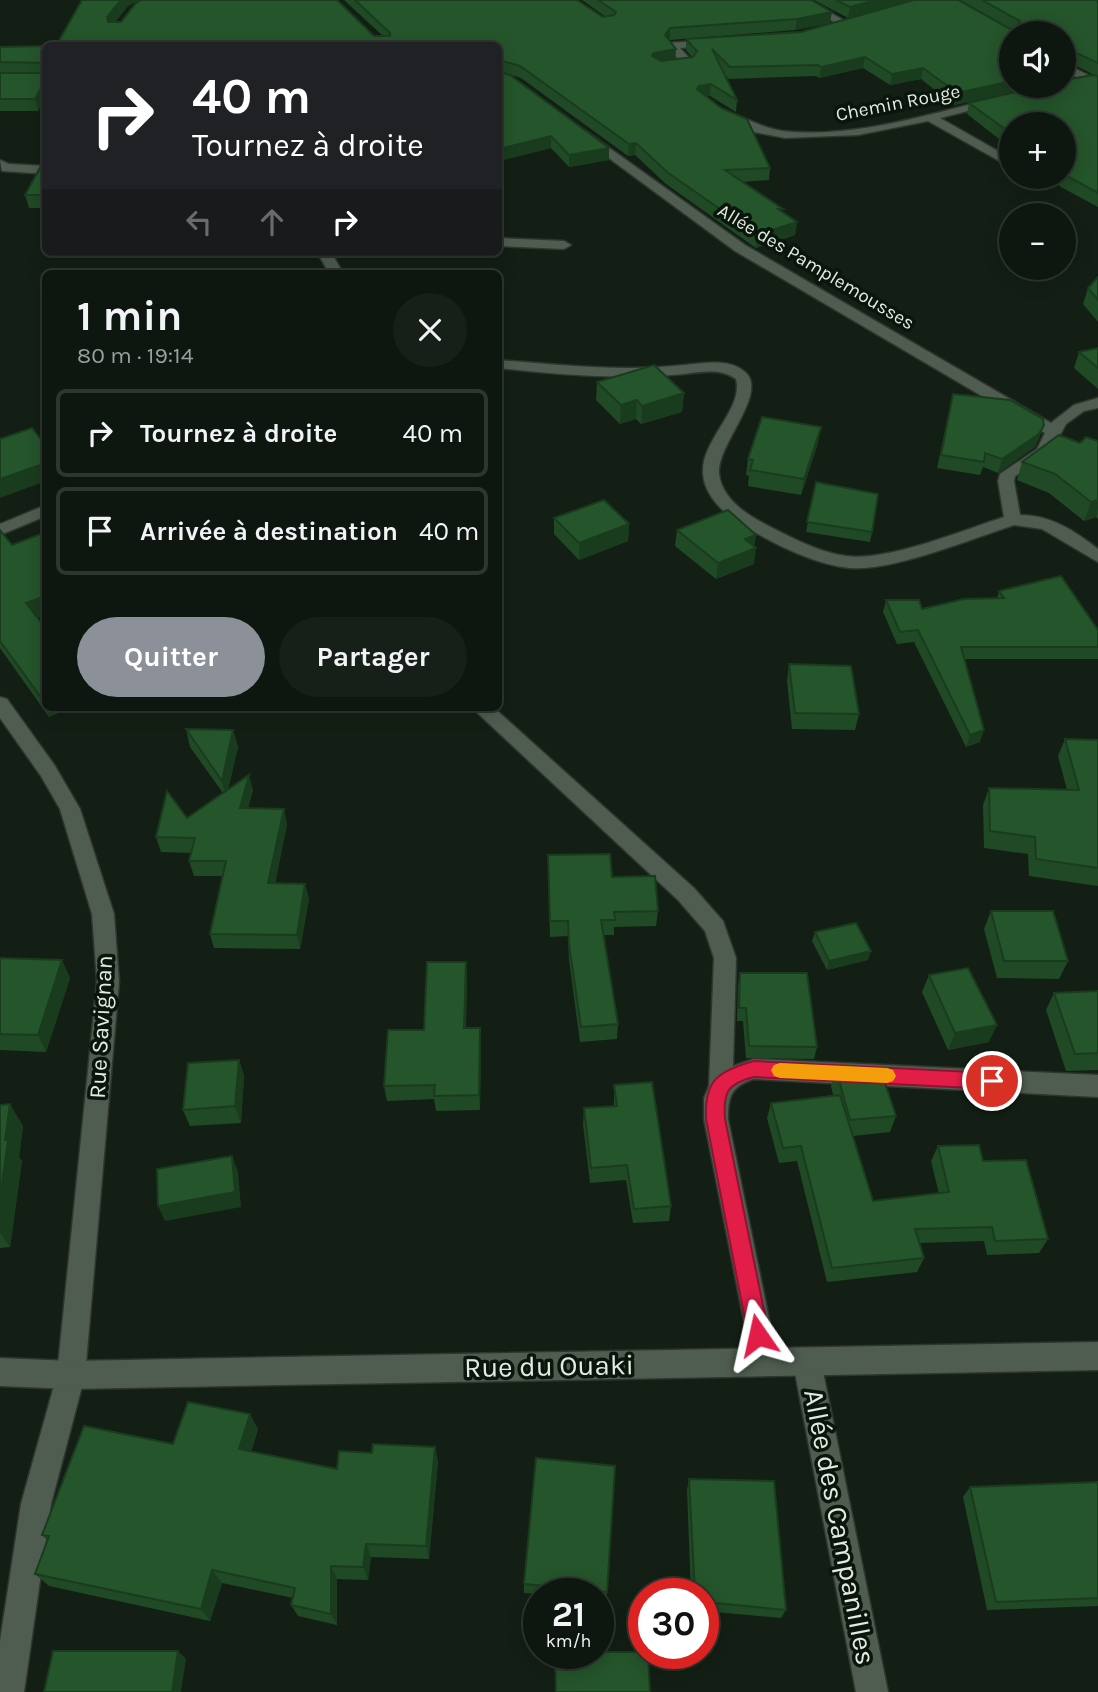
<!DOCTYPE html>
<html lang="fr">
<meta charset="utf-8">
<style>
body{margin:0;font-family:Karla,sans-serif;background:#172018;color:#f1f3f6;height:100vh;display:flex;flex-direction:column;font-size:26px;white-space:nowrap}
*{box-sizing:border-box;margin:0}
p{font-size:23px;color:#9b9f9e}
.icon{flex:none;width:38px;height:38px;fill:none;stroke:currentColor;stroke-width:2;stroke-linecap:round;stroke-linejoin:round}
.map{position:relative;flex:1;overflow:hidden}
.panel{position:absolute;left:42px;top:270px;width:460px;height:441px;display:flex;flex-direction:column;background:#0e170f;border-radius:10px;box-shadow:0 4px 18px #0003,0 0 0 2px #2e362f}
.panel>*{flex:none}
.hud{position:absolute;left:42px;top:42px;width:460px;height:214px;border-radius:10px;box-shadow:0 4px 18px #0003,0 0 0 2px #2e362f;background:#202124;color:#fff;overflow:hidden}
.fabs{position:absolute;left:999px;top:21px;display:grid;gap:14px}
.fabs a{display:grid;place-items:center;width:77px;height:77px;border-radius:50%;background:#0e170f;box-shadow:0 4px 18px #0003,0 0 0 2px #2e362f;font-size:35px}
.speed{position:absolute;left:523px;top:1578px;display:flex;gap:14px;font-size:35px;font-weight:700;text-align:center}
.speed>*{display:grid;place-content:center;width:91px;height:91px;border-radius:50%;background:#0e170f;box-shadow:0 4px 18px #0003,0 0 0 2px #2e362f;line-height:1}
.speed small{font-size:18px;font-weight:400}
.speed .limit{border:10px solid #d22;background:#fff;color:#111}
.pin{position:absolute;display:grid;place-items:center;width:60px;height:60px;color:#fff;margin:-30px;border:4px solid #fff;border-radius:50%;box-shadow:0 2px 7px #0007}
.me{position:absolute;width:77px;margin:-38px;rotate:349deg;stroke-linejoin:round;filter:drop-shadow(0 0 5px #0008)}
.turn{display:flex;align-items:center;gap:24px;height:147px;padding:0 35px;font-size:32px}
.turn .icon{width:91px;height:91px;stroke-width:2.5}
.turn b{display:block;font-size:49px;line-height:60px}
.lanes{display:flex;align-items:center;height:66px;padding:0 35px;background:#0003;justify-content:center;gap:35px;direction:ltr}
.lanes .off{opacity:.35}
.round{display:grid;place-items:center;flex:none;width:74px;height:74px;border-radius:37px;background:#172018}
.summary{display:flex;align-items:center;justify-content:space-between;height:119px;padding:0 35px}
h1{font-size:42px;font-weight:700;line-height:52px}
.button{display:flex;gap:14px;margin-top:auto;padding:14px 35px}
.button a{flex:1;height:80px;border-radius:42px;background:#8c9099;color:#fff;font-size:28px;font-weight:700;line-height:80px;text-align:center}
.button a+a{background:#172018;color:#f1f3f6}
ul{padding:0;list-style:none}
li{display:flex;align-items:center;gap:21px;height:88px;margin:0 14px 10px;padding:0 21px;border:4px solid #2e362f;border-radius:10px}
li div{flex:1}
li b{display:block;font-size:26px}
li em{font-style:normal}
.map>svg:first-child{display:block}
</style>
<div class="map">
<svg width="1098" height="1692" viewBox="0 0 1098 1692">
<rect width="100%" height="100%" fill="#131f14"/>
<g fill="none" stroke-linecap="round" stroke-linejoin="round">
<!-- street casing -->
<g stroke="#2f352f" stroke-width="3">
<g id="street">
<polygon points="795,0 808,0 852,25 843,27"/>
<polygon points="714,40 718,41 718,45 680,48 692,61 692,65 669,70 663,67 680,61 667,47 667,43"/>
<path d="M996 98 1002 101 1000 103 940 118 1012 159V168L928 121 858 135 785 138 749 131 721 116 727 112C747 118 762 128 783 131 853 139 929 114 996 98Z"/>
<path d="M587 132 745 245 1051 423 1074 405 1098 398V408L1084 411 1066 424 1049 455 1015 476 1014 481 1020 515C1051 515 1075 531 1098 549V562L1042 529 1014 525C971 539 891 572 849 568 814 564 779 546 749 529 729 518 704 498 703 473 701 440 744 409 736 379 720 368 702 372 684 374 623 380 559 375 499 368V360C560 365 623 372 684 365 703 363 730 358 745 372 769 393 717 444 719 473 721 497 744 513 763 523 788 536 817 552 846 556 886 562 964 530 1004 517L998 481 1000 474 1037 449 1045 433 735 251 583 139 581 136Z"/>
<polygon points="0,160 9,164 46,166 46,174 2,171"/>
<polygon points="1027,177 1042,177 1046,181 1040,185"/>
<polygon points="499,238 564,241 571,245 564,249 499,246"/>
<polygon points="317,252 331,252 343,273 329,273"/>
<polygon points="46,505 46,516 0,535 0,524"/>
<polygon points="0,697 7,699 55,766 80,809 114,914 119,982 85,1375 51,1504 24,1692 0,1692 0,1641 21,1504 57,1375 97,982 92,914 60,809 41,776 0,718"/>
<path d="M471 707H493L694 888 723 921 736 958 733 1066 754 1059 1098 1075V1097L754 1079C731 1086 728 1097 728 1119L778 1362 774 1372 764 1376 754 1372 704 1119V1098L709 1086 714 958 705 931 678 900Z"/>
<polygon points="807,1348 817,1352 821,1362 888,1692 856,1692 793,1362 797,1352"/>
</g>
</g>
<!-- secondary casing -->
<g stroke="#2f352f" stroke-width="3">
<g id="secondary">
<polygon points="1064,63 1098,80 1098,88 1064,71"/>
<polygon points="1098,1342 1098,1370 71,1389 0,1386 0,1358 71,1361"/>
</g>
</g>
<!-- street -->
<use href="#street" fill="#4f5d50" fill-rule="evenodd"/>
<!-- secondary -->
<use href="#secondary" fill="#4f5d50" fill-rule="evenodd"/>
</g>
<!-- wall -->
<g fill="#204925">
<polygon points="82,0 139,0 128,6 115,22 374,36 383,36 344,0 577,0 603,17 606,17 582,0 811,0 830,23 795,30 670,40 669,41 676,49 675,59 692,57 686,50 686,39 801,32 848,18 814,0 958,0 1012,29 960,0 1098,0 1098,75 1094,75 1071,63 1072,78 1064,79 1064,33 1012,86 1038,86 954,105 921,79 890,85 863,68 819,78 816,76 729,79 724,74 737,100 736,112 710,96 707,96 770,168 769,180 742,182 797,222 795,235 756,248 666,184 635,155 628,156 521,78 500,71 609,160 569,167 551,148 499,161 499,46 56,46"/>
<polygon points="46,46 46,100 44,100 38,111 0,111 0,47"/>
<polygon points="1098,76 1098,207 1061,187 1048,177 1064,177 1064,124 1012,124 1012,149 967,114 969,103"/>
<polygon points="46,166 46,208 29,208 25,195"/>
<polygon points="1098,277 1098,322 1083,304 1088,288"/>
<polygon points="1098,348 1098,389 1074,368 1079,352"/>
<polygon points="597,382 684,393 682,412 641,424 636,419 620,424 596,400"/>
<polygon points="953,394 1044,425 1039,438 1035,447 998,473 983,467 980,475 937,468"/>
<polygon points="1098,441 1098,519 1096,517 1084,521 1049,493 1017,480 1022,462 1080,443"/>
<polygon points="818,443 801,495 748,486 749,476 746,475 748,459"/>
<polygon points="816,482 872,532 870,542 806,532"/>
<polygon points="554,518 629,524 628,541 579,560 554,534"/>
<polygon points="0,530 12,545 46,532 46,614 37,618 46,707 72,707 49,717 0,648"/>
<polygon points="677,530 756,535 754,546 754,564 716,579 675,546"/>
<polygon points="999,591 1098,630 1098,659 964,659 980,742 966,747 914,642 897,644 883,612 886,600 922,609 997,599"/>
<polygon points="789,664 859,714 855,730 792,729 787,681"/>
<polygon points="186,729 233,730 238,747 228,789 253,790 248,808 287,824 275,884 305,884 309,899 300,949 214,948 210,934 222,876 194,876 189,861 191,853 161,852 156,837 187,818 223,793 190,747"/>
<polygon points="1065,739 1098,740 1098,886 1029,876 1028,854 984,848 983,805 989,788 1067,790 1058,756"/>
<polygon points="548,855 612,877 658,911 656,926 614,927 614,935 604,935 618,1024 617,1039 580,1042 569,960 568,936 550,937"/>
<polygon points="991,911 1068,961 1059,979 997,978 984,929"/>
<polygon points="815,932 868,960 827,970 812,941"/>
<polygon points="0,958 70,978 46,1052 0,1050"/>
<polygon points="740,973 817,1047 814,1059 746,1058 743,1021 737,1021 738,985"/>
<polygon points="929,975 989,1042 948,1050 922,992"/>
<polygon points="467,978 466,1028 480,1028 481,1043 480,1110 436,1111 434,1099 387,1101 384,1086 424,1030"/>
<polygon points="1098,991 1098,1070 1066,1071 1046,1010 1054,993"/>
<polygon points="239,1060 244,1076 241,1123 190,1126 183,1110"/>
<polygon points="836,1069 896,1116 890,1132 853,1136 873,1201 939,1194 931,1161 938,1146 983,1161 1048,1239 1039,1253 987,1255 984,1241 919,1243 924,1258 917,1272 827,1282 797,1161 779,1163 767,1118 771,1103 833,1095 831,1086"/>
<polygon points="614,1085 671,1206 669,1221 633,1223 626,1180 590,1183 583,1124 584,1108 614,1106"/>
<polygon points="0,1105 23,1126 19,1157 22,1161 10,1247 0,1248"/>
<polygon points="258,1429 251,1452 337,1469 372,1453 435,1447 438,1462 429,1559 371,1557 368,1580 337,1579 337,1625 298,1616 291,1605 293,1598 222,1583 210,1621 49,1586 35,1574 48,1541 42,1535 173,1444"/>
<polygon points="689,1479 786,1610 781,1618 704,1611 704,1594 691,1594 687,1490"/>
<polygon points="1098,1482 1098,1606 987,1610 963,1497 970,1487"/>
<polygon points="524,1584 607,1592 606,1601 598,1600 598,1594 539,1594 524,1593"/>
</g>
<!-- shaded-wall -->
<g fill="#1a3c1e">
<polygon points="121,0 139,0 128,6 110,28 107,17"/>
<polygon points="876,0 914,0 848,18 850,7"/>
<polygon points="832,12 830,23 795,30 797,19"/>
<polygon points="670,28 670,40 664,47 665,35"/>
<polygon points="676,49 675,60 654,64 652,56 654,53"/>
<polygon points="865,57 863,68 819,78 821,67"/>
<polygon points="1076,66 1072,78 1064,79 1064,73 1067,68"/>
<polygon points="923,68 921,79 890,85 892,74"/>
<polygon points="1012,81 1012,86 1038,86 954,105 957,93"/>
<polygon points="711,84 710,96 698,97 697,89 699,86"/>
<polygon points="41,88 44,100 38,111 35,99"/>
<polygon points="551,136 551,148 499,161 499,149"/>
<polygon points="636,143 635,155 628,156 629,144"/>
<polygon points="609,148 609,160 569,167 569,155"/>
<polygon points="797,222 795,235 756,248 757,235"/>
<polygon points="684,393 682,412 641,424 642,406"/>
<polygon points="637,400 636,419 620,424 621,405"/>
<polygon points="1044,425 1039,438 1035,447 998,473 1002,459"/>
<polygon points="821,427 818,443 801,495 804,479"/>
<polygon points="46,463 46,481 0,498 0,479"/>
<polygon points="1098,500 1098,510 1096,517 1084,521 1091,502"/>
<polygon points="629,524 628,541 579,560 579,543"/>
<polygon points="756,535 754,549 756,548 754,564 716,579 718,563 745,539"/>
<polygon points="46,596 46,614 32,620 26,603"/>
<polygon points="46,699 46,707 72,707 49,717 43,700"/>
<polygon points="233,730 238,747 226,799 222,781"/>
<polygon points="984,730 980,742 966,747 970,735"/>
<polygon points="249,775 253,790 244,823 240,808"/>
<polygon points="284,809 287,824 272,898 268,883"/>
<polygon points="305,884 309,899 300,949 297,935"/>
<polygon points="871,951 868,960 827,970 829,961"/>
<polygon points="62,960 70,978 46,1052 38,1035"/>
<polygon points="466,962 467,978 465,1043 464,1028"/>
<polygon points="997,1025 989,1042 948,1050 955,1033"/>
<polygon points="480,1028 481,1043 480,1110 479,1095"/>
<polygon points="239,1060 244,1076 241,1123 235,1106"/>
<polygon points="10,1104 23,1126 19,1157 22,1161 10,1247 0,1233 0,1198 5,1140"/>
<polygon points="232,1156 238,1172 241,1207 165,1221 158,1206"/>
<polygon points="250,1414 258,1429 247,1464 239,1449"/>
<polygon points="435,1447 438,1462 429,1559 426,1546"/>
<polygon points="366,1544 371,1557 368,1580 363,1567"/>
<polygon points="331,1566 337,1579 337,1625 331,1614"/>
<polygon points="212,1570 222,1583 210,1621 201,1609"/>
<polygon points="178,1651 186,1659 181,1692 172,1692"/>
</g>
<!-- building -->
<g fill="#25552b" stroke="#1a3c1e" stroke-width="2">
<polygon points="82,0 121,0 107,17 108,22 121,22 136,3 141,0 337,0 374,36 390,36 390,33 355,0 577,0 603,17 614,15 616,12 598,0 811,0 832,12 797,19 670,28 665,35 676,49 654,53 652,56 661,61 693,57 697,51 686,39 801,32 914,0 958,0 1010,29 1016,30 1020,21 982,0 1098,0 1098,63 1068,49 1065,50 1064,59 1076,66 1067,68 1064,72 1064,33 1012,33 1012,81 957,93 923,68 892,74 865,57 821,67 818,65 730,67 712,49 737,100 711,84 699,86 697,89 721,108 747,119 770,168 725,170 783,209 778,209 797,222 757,235 667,172 636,143 629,144 520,66 499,60 499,46 56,46"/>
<polygon points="836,0 876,0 850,7"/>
<polygon points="46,46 46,69 45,63 0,62 0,47"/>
<polygon points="46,70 46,88 41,88 35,99 0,99 0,73 43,73"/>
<polygon points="499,72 510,75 609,148 569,155 551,136 499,149"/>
<polygon points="1093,75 1098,76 1098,193 1064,174 1064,124 1012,124 1012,134 969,103 1041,86 1064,86 1064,80"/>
<polygon points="41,166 46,166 46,195 25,195"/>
<polygon points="1098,277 1098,300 1088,288"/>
<polygon points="1098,348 1098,368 1079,352"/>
<polygon points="654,365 684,393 642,406 637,400 621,405 597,382"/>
<polygon points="953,394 1010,400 1043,419 1044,425 1039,434 1002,459 985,453 984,462 941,455"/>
<polygon points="762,417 821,427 804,479 750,470 753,460 748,459"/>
<polygon points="32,428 46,446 46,463 0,479 0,439"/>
<polygon points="1059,435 1080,443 1086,437 1098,441 1098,500 1091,502 1055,474 1022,462"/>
<polygon points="816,482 878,494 872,532 807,522"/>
<polygon points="604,500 629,524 579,543 554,518"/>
<polygon points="728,510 756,535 745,539 756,548 718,563 677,530"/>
<polygon points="0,530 12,545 46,532 46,596 26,603 46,629 46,699 43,700 0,641"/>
<polygon points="1061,576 1098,630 1098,647 961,647 984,730 970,735 918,630 900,632 886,600 919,600 922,609 964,599 1004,598 999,591"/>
<polygon points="789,664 851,666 859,714 795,713"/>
<polygon points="186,729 233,730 222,781"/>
<polygon points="1065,739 1098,740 1098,868 1036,859 1035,837 990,831 989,788 1079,790"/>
<polygon points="249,775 240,808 284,809 268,883 305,884 297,935 210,934 226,861 189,861 195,838 156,837 167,791 187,818"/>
<polygon points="610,854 612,877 655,876 658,911 614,912 615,920 601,920 618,1024 581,1027 569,944 568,921 550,921 548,855"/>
<polygon points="991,911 1053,911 1068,961 1004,961"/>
<polygon points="856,923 871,951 829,961 815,932"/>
<polygon points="0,958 62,960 38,1035 0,1034"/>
<polygon points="427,962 466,962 464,1028 480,1028 479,1095 434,1096 435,1085 384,1086 388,1030 424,1030"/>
<polygon points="968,968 997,1025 955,1033 929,975"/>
<polygon points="740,973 807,973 817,1047 749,1046 746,1008 739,1008"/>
<polygon points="1098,991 1098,1053 1075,1054 1054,993"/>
<polygon points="239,1060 235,1106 183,1110 188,1063"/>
<polygon points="836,1069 881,1071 896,1116 850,1120"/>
<polygon points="652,1082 671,1206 634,1209 627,1165 591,1168 584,1108 617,1106 614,1085"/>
<polygon points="840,1095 873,1201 949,1192 938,1146 979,1145 983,1161 1026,1160 1048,1239 995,1241 992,1227 915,1229 924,1258 832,1268 801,1146 783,1148 771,1103"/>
<polygon points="10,1104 5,1140 8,1140 0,1198 0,1105"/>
<polygon points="232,1156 235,1192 158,1206 157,1169"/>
<polygon points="188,1402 250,1414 239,1449 337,1469 339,1451 372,1453 373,1444 435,1447 426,1546 366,1544 363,1567 331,1566 331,1614 291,1605 295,1588 212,1570 201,1609 35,1574 49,1536 42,1535 84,1426 173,1444"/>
<polygon points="536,1458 615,1466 607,1592 524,1584"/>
<polygon points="689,1479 774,1481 786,1610 704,1602 704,1594 695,1594"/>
<polygon points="1098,1482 1098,1598 996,1602 970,1487"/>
<polygon points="53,1651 178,1651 172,1692 44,1692"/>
<polygon points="598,1652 644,1652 644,1654 648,1654 650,1692 556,1692 555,1654 598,1654"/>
</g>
<!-- route -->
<path fill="#e11d48" stroke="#92132f" stroke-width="2" d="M754 1061 992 1073 999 1075 1001 1081 999 1086 992 1089 754 1077C727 1084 723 1092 725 1119L769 1335 766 1342 758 1345 751 1342 748 1335 706 1119C704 1080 718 1071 754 1061Z"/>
<!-- slow -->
<polygon fill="#f59e0b" points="780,1063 887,1068 893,1070 896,1076 893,1081 887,1083 780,1078 774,1076 771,1070 774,1065"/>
<g text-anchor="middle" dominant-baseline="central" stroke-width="7" stroke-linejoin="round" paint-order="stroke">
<!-- far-street labels -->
<g font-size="19" fill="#e3eae3" stroke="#0a150b">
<text transform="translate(898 103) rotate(-11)">Chemin Rouge</text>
<text transform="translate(816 267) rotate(31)">Allée des Pamplemousses</text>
</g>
<!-- street labels -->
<g font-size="23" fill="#e3eae3" stroke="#0a150b">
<text transform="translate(101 1027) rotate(-87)">Rue Savignan</text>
</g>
<!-- near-street labels -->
<g font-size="28" fill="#e3eae3" stroke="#0a150b">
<text transform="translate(549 1366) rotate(-1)">Rue du Ouaki</text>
<text transform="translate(840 1527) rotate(79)">Allée des Campanilles</text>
</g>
</g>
</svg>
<div class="fabs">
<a><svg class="icon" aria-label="sound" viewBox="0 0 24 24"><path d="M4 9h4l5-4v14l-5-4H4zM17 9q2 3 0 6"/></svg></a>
<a>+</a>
<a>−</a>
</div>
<div class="speed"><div>21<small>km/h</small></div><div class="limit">30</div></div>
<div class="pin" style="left:992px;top:1081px;background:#d93025"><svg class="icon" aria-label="arrive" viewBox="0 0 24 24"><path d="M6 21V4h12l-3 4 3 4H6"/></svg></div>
<svg class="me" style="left:758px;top:1335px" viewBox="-20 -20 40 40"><path d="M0-17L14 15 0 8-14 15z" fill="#e11d48" stroke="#fff" stroke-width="4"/></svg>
<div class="hud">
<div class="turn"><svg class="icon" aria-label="right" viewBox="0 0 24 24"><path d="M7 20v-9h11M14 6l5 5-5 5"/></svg><div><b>40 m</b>Tournez à droite</div></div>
<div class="lanes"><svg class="icon off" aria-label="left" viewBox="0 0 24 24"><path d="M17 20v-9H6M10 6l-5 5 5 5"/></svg><svg class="icon off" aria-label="ahead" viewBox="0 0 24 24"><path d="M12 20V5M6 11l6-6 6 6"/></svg><svg class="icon" aria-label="right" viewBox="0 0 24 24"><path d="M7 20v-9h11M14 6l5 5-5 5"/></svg></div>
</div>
<section class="panel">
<div class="summary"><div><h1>1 min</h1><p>80 m · 19:14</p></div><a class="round"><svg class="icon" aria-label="close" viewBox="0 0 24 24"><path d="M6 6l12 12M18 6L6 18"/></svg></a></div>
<ul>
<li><svg class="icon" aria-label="right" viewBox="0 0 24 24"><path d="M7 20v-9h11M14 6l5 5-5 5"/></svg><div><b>Tournez à droite</b></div><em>40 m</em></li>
<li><svg class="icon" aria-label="arrive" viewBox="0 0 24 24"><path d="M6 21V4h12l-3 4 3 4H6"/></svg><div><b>Arrivée à destination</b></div><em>40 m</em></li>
</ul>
<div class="button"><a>Quitter</a><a>Partager</a></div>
</section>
</div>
